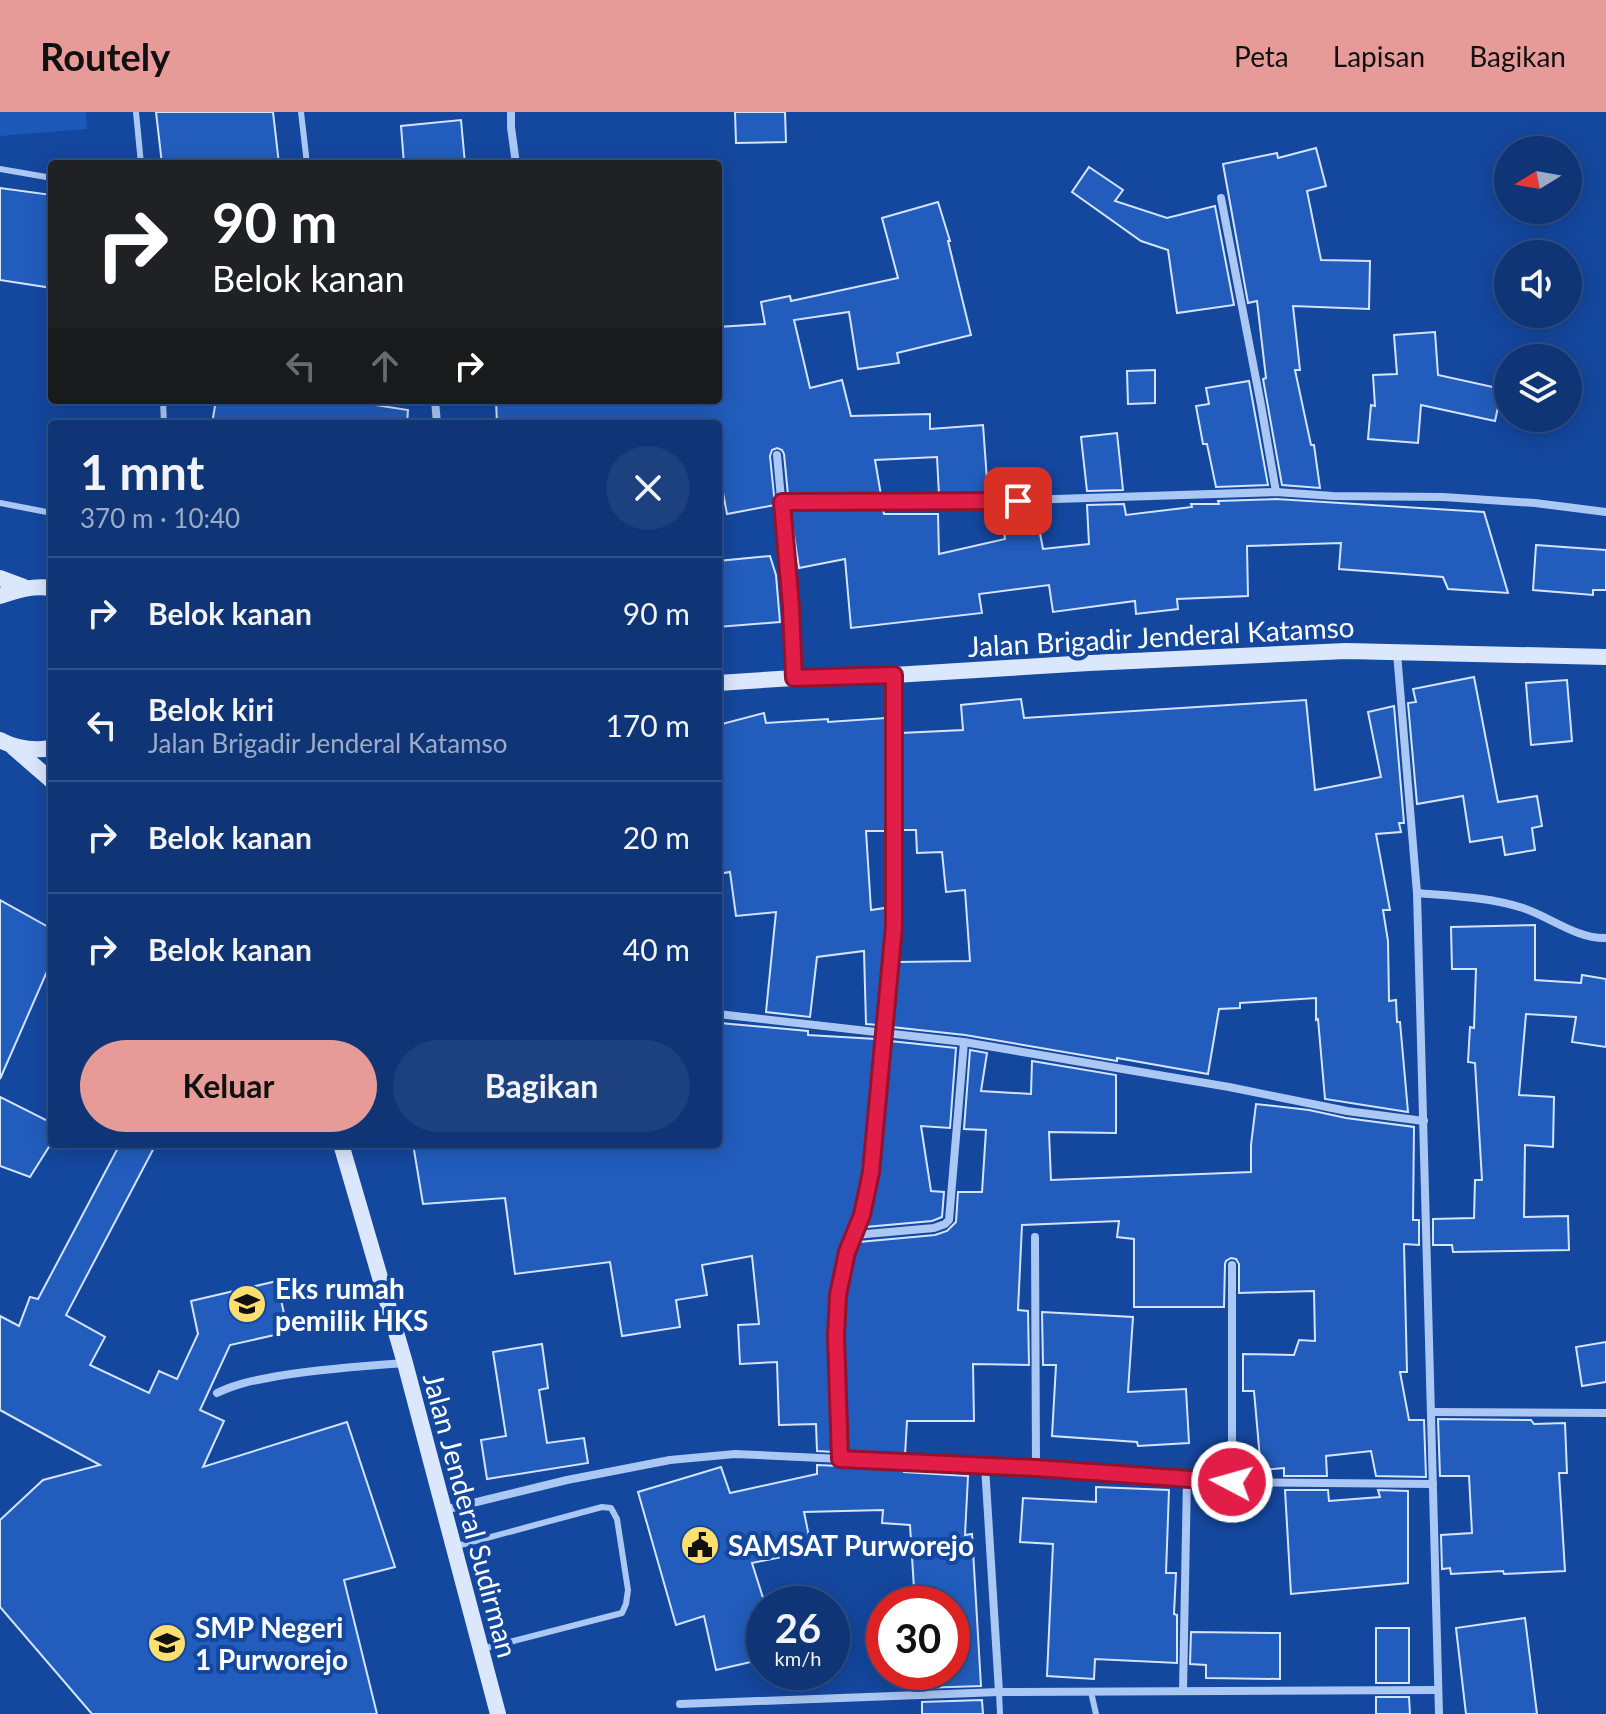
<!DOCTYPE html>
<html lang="id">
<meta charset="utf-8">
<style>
body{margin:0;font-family:Lato,sans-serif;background:#1d407e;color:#f1f3f6;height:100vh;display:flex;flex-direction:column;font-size:30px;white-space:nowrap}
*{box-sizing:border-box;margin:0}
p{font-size:26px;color:#9babc5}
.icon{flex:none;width:44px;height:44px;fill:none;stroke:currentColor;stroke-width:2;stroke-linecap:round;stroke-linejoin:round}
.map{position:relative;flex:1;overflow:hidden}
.details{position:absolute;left:48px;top:308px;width:674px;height:728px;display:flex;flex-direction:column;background:#0f3576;border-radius:8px;box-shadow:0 4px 20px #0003,0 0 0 2px #2f5088}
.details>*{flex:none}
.hud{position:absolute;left:48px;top:48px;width:674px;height:244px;border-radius:8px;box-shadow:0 4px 20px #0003,0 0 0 2px #2f5088;background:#202124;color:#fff;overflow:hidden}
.needle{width:52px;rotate:259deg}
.buttons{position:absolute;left:1494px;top:24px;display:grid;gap:16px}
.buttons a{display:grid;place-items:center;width:88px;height:88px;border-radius:50%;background:#0f3576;box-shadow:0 4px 20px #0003,0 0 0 2px #2f5088;font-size:40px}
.speed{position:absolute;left:746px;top:1474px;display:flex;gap:16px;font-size:40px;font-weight:700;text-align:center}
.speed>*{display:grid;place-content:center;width:104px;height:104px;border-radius:50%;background:#0f3576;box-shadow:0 4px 20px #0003,0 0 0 2px #2f5088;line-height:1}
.speed small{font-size:20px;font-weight:400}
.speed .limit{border:12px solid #d22;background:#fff;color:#111}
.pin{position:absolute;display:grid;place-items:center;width:68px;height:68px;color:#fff;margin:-34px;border-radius:16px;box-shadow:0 4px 12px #0006}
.me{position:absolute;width:88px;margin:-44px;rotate:276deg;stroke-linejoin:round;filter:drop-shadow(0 0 6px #0008)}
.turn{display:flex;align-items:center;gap:28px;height:168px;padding:0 32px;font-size:36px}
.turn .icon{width:104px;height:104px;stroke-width:2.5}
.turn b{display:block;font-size:56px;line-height:68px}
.lanes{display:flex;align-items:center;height:76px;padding:0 32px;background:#0003;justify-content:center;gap:40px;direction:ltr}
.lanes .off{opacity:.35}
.round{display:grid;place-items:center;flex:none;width:84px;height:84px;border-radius:42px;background:#1d407e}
.summary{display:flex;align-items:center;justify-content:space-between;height:136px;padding:0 32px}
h1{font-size:48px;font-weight:700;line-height:60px}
.cta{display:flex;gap:16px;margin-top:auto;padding:16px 32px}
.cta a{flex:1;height:92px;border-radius:48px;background:#e69b98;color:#111;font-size:32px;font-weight:700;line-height:92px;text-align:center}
.cta a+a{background:#1d407e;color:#f1f3f6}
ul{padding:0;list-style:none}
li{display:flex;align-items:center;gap:24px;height:112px;padding:0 32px;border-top:2px solid #2f5088}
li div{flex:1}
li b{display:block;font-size:30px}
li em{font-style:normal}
header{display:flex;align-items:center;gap:48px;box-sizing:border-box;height:112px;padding:0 40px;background:#e69b98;color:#111}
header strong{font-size:38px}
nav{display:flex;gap:44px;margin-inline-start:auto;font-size:28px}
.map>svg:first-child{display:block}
</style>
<header>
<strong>Routely</strong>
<nav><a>Peta</a><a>Lapisan</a><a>Bagikan</a></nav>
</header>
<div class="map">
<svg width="1606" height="1602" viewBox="0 0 1606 1602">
<rect width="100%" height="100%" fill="#14479e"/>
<!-- green -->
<polygon fill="#1c58b8" points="0,0 86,0 87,17 0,24"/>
<!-- building -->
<g fill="#225dbd" stroke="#d4e4fd" stroke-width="2">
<polygon points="156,0 273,0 279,52 162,52"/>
<polygon points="735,0 785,0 786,30 736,31"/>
<polygon points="461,8 465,52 404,52 401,14"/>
<polygon points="1316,36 1326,74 1307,79 1321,148 1370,149 1369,197 1293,194 1300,258 1295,258 1311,333 1314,333 1320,376 1282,373 1263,267 1266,266 1257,189 1248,191 1223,52 1277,41 1278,46"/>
<polygon points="1089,55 1123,78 1115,89 1167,106 1215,94 1234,193 1177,201 1168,138 1141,129 1072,80"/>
<polygon points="0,76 52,83 52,176 0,168"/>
<polygon points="938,90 950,129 948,129 971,223 897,241 899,251 858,257 849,200 794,208 810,276 842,268 851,304 930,302 930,317 983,313 988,382 939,383 937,345 875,348 881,383 788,383 784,342 782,338 777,336 772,338 770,344 775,393 727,402 718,354 718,312 497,312 496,288 718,288 718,215 765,212 761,190 790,184 791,189 898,166 882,106"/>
<polygon points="1435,220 1438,263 1502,277 1495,309 1421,293 1418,331 1368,327 1371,293 1375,294 1373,263 1397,262 1394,223"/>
<polygon points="1155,258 1155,291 1128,292 1127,259"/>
<polygon points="1249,269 1268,373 1216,375 1207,332 1203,332 1196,294 1209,292 1206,276"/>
<polygon points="216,288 343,288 408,298 407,312 212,312"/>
<polygon points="1117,321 1123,378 1087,379 1081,325"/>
<polygon points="1276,387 1484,400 1508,481 1448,477 1443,465 1339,457 1341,431 1247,434 1248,484 1177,487 1178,497 1136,502 1135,489 1053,500 1049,473 979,482 982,501 851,516 845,447 799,456 790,397 883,397 884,402 938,402 939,442 1005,427 1003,412 1037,406 1043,437 1089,432 1087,393 1124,392 1126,403 1192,395 1191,392 1219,392 1218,389"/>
<polygon points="1536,433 1606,438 1606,478 1593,478 1593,483 1533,478"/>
<polygon points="770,444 776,463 780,510 718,515 718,449"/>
<polygon points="1474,565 1498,690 1537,684 1542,714 1532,716 1535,738 1505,743 1502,725 1470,730 1463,684 1417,692 1408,591 1416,590 1413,577"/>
<polygon points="1567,568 1572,629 1531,633 1526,571"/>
<polygon points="1021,587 1024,606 1306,588 1315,678 1381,665 1368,600 1394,594 1404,711 1399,711 1401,720 1376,722 1390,798 1383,798 1388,829 1389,889 1396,888 1397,910 1400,910 1408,1000 1325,987 1318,907 1316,908 1316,886 1240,891 1240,896 1219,897 1208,962 1117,946 1117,949 965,923 892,915 898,850 970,849 965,778 946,780 942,740 917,741 916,718 901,718 901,621 963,618 961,593"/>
<polygon points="764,601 766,611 828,607 828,610 886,606 887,719 866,719 871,798 885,796 887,814 878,913 866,912 864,839 817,845 810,905 766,900 776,800 736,804 730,760 718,762 718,613"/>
<polygon points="0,788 52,817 52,848 0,967"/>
<polygon points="1535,813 1535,868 1581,871 1582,863 1606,867 1606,935 1572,930 1576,905 1526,902 1519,983 1554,985 1553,1035 1525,1033 1524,1105 1568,1104 1569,1138 1453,1140 1452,1133 1433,1133 1433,1107 1474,1106 1475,1068 1482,1068 1475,951 1468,950 1470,915 1474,916 1476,857 1452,857 1451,815"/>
<polygon points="720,911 808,919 808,923 876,927 864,1059 855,1101 840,1139 831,1182 829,1224 833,1340 817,1339 816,1312 779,1313 777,1250 740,1252 738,1213 759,1212 752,1144 702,1153 707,1183 676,1188 680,1215 622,1224 610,1150 515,1162 505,1086 423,1092 413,1032 718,1032 718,945"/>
<polygon points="890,929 956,936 950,1016 921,1014 931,1079 944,1080 942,1105 932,1109 865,1115 869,1104 878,1061"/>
<polygon points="970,938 987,941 981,979 1031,982 1032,949 1116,963 1116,1021 1049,1020 1051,1068 1251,1060 1251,1033 1256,992 1309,998 1346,1006 1414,1015 1413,1108 1419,1108 1419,1133 1404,1132 1407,1260 1400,1260 1409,1308 1424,1308 1426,1365 1376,1364 1371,1339 1326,1344 1327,1364 1284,1364 1284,1356 1261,1358 1254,1279 1243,1279 1243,1242 1294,1243 1299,1228 1315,1229 1314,1179 1239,1181 1239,1152 1236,1147 1231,1146 1226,1149 1225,1152 1224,1195 1134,1195 1134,1127 1117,1125 1119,1109 1022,1113 1018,1198 1028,1199 1029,1253 973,1252 974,1309 907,1309 905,1343 847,1340 843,1224 845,1184 854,1142 859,1130 935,1123 947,1119 956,1110 958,1080 982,1080 986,1018 964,1017"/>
<polygon points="0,985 52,1011 52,1030 30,1065 0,1054"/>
<polygon points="120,1032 156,1032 66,1203 105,1225 90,1253 149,1281 159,1259 177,1267 198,1222 191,1189 277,1169 288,1220 230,1233 200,1298 224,1309 203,1355 347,1310 395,1455 344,1468 377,1602 92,1602 0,1495 0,1408 43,1368 100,1353 0,1298 0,1204 19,1214 30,1185 38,1187"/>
<polygon points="1042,1200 1133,1205 1128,1280 1186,1277 1189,1331 1138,1334 1137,1330 1052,1324 1056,1253 1043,1253"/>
<polygon points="1606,1230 1606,1270 1582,1274 1576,1235"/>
<polygon points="542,1232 548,1276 539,1278 547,1331 584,1326 588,1351 487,1367 481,1328 506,1324 493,1240"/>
<polygon points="1438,1307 1531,1308 1534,1312 1565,1311 1567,1361 1559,1361 1565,1459 1504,1462 1503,1459 1451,1462 1450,1456 1442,1457 1441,1423 1472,1421 1469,1364 1440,1364"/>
<polygon points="817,1353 904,1357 904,1360 968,1364 965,1423 972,1422 981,1574 921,1576 920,1560 952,1560 952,1492 915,1492 910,1413 882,1411 883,1398 804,1400 812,1439 752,1451 764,1489 764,1547 716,1558 704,1504 676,1513 638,1380 721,1355 730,1381 817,1362"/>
<polygon points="1096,1375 1169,1378 1166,1461 1176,1461 1174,1502 1177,1503 1177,1551 1095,1547 1094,1567 1047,1564 1053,1432 1020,1430 1023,1386 1096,1390"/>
<polygon points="1285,1378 1328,1378 1329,1389 1380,1385 1378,1378 1408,1379 1408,1471 1291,1482"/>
<polygon points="1525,1506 1537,1602 1466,1602 1456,1516"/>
<rect x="1376" y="1516" width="33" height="55"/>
<polygon points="1191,1520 1280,1521 1280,1567 1206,1566 1206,1553 1190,1552"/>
<polygon points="1376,1585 1409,1585 1410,1602 1376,1602"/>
<polygon points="982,1588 983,1602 922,1602 922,1590"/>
</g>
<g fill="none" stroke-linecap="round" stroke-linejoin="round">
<!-- lane -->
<g stroke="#abc7f4" stroke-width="6">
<polyline points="136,0 141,52"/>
<polyline points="301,0 307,52"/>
<polyline points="0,57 52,66"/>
<polyline points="163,288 164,312"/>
<polyline points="0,391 52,401"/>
<polyline points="457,1434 602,1395 611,1396 617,1407 628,1478 626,1492 622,1501 482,1537"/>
<polyline points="999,1580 1000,1602"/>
<polyline points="1091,1580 1096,1602"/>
</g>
<!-- street -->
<g stroke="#abc7f4" stroke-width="8">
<polyline points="511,0 511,15 516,52"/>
<polyline points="1221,86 1261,293 1276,380"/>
<polyline points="435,288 437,312"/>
<polyline points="777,343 791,495 794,565"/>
<polyline points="782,390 958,390 1276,380 1333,384 1443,385 1535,391 1606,400"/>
<polyline points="1397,541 1417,781 1439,1602"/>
<path d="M1417 781C1452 784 1490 785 1523 796 1550 805 1577 827 1606 826"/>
<polyline points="718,902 964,930 1229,975 1347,999 1424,1009"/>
<polyline points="855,1123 934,1116 945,1112 949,1108 964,930"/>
<polyline points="1035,1125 1036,1356"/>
<polyline points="1232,1153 1232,1370"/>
<path d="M217 1281C237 1271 257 1268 278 1264 320 1257 362 1254 405 1251"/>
<polyline points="1431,1300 1606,1301"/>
<polyline points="840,1347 836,1224 838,1183 847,1140 862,1103 871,1060 894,814 894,563"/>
<polyline points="985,1354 999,1580"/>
<polyline points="444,1398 567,1368 670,1348 735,1342 1036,1356 1232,1370 1433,1372"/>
<polyline points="1183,1579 1187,1366"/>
<polyline points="680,1592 999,1580 1438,1578"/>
</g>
<!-- secondary -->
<g stroke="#dbe7fd" stroke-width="16">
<polyline points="0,466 24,475"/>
<path d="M0 484C18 478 33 473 52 476"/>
<polyline points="718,571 794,566 894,563 1089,551 1346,539 1606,545"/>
<path d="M0 628C17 637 33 639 52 636"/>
<polyline points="14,636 52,669"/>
<polyline points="341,1032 405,1251 498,1602"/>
</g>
</g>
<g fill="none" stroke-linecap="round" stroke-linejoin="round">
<!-- route casing -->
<g stroke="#92132f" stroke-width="20">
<polyline id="route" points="1018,389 782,390 791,495 794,566 894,563 894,814 871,1060 862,1103 847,1140 838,1183 836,1224 840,1347 1036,1356 1232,1370"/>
</g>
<!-- route -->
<use href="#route" stroke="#e11d48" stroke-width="14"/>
</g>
<!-- icons -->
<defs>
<g id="school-disc" transform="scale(2)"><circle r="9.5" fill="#ffdf6e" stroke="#14479e"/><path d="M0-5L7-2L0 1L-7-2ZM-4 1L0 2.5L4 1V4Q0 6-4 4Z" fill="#111"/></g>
<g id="civic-disc" transform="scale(2)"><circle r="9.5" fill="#ffdf6e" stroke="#14479e"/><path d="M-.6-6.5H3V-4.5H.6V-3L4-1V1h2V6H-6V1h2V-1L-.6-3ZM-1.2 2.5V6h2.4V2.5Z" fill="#111"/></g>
</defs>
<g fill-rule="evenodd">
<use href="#school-disc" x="247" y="1192"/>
<use href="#civic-disc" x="700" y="1433"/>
<use href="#school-disc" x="167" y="1531"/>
</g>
<g text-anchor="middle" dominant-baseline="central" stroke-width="8" stroke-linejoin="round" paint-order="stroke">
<!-- street labels -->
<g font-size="28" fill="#fff" stroke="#14479e">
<text transform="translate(1161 524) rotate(-3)">Jalan Brigadir Jenderal Katamso</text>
<text transform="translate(471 1403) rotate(75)">Jalan Jenderal Sudirman</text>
</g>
<!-- poi labels -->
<g font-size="28" font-weight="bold" fill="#fff" stroke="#14479e" text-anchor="start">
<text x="275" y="1176">Eks rumah<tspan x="275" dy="32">pemilik HKS</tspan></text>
<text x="728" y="1433">SAMSAT Purworejo</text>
<text x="195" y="1515">SMP Negeri<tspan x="195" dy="32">1 Purworejo</tspan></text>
</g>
</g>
</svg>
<div class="buttons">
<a><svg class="needle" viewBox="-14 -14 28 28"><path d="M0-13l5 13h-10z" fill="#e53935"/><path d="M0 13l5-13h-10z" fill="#9babc5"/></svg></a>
<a><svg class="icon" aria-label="sound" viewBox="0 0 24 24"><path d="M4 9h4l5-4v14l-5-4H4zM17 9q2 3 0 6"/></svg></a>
<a><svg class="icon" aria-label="layers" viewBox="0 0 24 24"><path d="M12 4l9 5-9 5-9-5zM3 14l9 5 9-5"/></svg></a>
</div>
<div class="speed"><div>26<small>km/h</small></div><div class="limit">30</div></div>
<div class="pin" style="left:1018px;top:389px;background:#d93025"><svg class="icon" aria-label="arrive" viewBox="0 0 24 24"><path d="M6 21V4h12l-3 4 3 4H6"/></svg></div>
<svg class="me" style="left:1232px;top:1370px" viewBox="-20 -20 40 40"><circle r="17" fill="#e11d48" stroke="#fff" stroke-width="3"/><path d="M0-11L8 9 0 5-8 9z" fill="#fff"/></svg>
<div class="hud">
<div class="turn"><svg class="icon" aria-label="right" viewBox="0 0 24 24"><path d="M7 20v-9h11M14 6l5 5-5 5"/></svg><div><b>90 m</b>Belok kanan</div></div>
<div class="lanes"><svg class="icon off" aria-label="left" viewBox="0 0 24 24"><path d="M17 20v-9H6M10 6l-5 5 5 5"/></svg><svg class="icon off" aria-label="ahead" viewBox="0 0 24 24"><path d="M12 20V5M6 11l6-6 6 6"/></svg><svg class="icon" aria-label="right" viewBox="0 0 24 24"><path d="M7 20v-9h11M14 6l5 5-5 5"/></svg></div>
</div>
<section class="details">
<div class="summary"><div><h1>1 mnt</h1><p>370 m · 10:40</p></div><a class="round"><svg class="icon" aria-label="close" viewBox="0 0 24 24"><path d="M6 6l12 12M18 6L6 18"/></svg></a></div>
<ul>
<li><svg class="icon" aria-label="right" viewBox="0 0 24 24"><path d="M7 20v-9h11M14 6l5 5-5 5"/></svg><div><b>Belok kanan</b></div><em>90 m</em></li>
<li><svg class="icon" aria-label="left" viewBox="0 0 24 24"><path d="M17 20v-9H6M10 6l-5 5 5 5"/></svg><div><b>Belok kiri</b><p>Jalan Brigadir Jenderal Katamso</p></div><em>170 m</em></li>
<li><svg class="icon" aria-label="right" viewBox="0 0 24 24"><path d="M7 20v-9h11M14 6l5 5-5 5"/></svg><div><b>Belok kanan</b></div><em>20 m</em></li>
<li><svg class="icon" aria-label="right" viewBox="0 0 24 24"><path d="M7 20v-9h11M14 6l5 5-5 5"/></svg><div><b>Belok kanan</b></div><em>40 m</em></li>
</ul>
<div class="cta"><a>Keluar</a><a>Bagikan</a></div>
</section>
</div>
